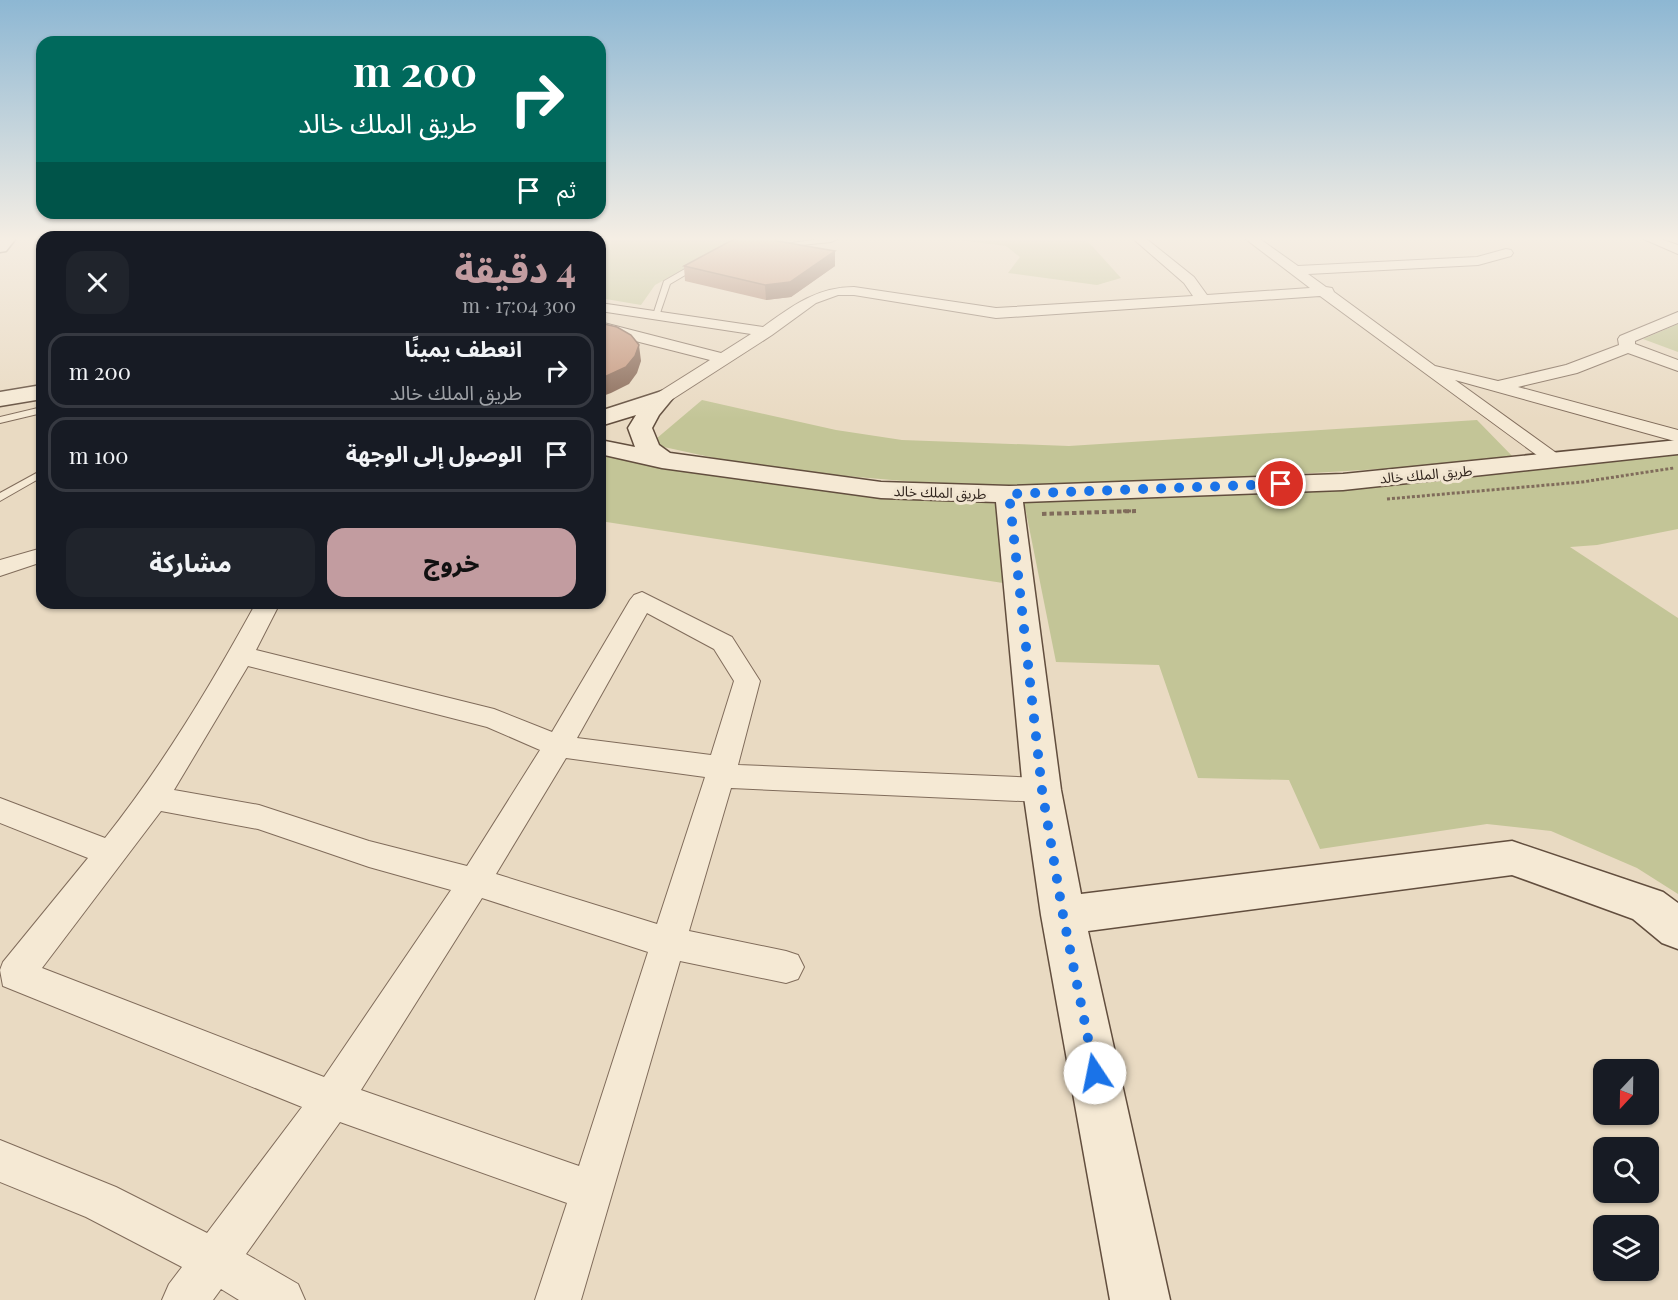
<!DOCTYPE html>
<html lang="ar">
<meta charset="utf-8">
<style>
body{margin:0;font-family:"Playfair Display","Noto Sans Arabic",serif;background:#20242c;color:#f1f3f6;direction:rtl;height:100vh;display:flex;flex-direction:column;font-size:22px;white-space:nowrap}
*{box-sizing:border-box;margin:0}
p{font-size:20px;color:#9ea1a6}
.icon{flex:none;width:33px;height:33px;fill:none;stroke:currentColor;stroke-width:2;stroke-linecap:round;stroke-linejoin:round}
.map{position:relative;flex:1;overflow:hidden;direction:ltr}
.side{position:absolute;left:36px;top:231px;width:570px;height:378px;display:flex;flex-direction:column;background:#171b24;border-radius:18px;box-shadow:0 2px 4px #0004;direction:rtl}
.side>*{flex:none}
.guide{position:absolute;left:36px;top:36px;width:570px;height:183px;border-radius:18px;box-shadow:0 2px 4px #0004;direction:rtl;background:#00695c;color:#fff;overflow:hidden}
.needle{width:39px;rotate:202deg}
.buttons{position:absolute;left:1593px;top:1059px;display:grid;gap:12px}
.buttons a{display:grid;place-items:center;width:66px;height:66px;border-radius:12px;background:#171b24;box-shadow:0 2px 4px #0004;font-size:30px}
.pin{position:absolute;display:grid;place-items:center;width:51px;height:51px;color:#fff;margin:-26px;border:3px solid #fff;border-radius:50%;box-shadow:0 2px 6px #0007}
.me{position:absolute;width:66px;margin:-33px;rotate:349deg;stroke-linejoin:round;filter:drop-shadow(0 0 4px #0008)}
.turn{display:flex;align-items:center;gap:21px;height:126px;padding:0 30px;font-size:27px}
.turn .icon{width:78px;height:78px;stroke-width:2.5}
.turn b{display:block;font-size:42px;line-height:51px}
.then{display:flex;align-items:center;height:57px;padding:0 30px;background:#0003;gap:12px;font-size:22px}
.round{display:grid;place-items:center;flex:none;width:63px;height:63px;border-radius:18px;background:#20242c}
.summary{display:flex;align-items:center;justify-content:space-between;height:102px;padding:0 30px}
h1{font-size:36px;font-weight:800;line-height:45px;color:#c29ca0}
.cta{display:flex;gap:12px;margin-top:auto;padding:12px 30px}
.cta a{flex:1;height:69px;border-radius:18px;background:#c29ca0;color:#111;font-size:24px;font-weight:800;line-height:69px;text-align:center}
.cta a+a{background:#20242c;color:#f1f3f6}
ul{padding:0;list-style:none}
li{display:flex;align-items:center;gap:18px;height:75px;margin:0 12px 9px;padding:0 18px;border:3px solid #363941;border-radius:18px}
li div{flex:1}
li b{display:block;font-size:22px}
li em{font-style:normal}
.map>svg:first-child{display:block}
</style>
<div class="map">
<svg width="1678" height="1300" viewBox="0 0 1678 1300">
<rect width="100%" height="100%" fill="#e9dac2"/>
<!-- green -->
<g fill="#c3c597">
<polygon points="488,237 744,237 655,285 641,305 600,298 600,237"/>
<polygon points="935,237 1084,237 1121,278 1097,285 1008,273 1020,257 1006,246"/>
<polygon points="1678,324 1678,352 1643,339"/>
<polygon points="702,400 836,430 902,440 1069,446 1477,420 1517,461 1075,487 915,482 765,469 650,444"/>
<polygon points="1678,445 1678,529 1597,545 1570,547 1678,618 1678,894 1637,868 1551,831 1487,824 1320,849 1289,780 1198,778 1159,665 1056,662 1024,502"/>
<polygon points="600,455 790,483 998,504 1003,583 600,521"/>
</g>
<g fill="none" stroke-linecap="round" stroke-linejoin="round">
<!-- lane casing -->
<g stroke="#806c5b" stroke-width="2">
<g id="lane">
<polygon points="833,237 841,237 831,242 781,247 778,245"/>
<polygon points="697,262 704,264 670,284 659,316 652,318 664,281"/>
<polygon points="42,407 42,413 0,423 0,417"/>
<polygon points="42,470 42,477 0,501 0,493"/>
</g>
</g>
<!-- street casing -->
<g stroke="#806c5b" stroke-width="2">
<g id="street">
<path d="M1131 237H1144L1194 277 1207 295 1310 288 1243 237H1257L1298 266 1477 257 1506 249 1511 250 1513 253 1511 256 1478 265 1308 274 1326 287 1332 288 1334 292 1435 366 1498 381 1566 365 1619 345 1618 339 1620 336 1678 312V323L1635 341V344L1678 360V371L1628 353 1577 373 1518 387 1678 430V442L1455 380 1566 460 1563 464H1549L1320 296 996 318 854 295H838L816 303 772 335 668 402H656L653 398 656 394 710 360 600 332V322L721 353 751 334 600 311V303L763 327C792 306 817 287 854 287L996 308 1193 296 1184 283Z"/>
<polygon points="1639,237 1655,237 1678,245 1678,254"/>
<polygon points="42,548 42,562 0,576 0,560"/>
<path d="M642 592 732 637 760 681 738 765 1042 778 1053 782 1057 790 1053 798 1042 802 731 788 689 931 786 951 798 955 804 967 798 979 786 983 680 961 581 1300H535L567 1203 340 1122 246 1254 298 1284 305 1300H239L221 1289 213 1300H162L169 1284 182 1267 86 1217 0 1182V1140L116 1187 207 1233 302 1107 3 986 0 970 3 962 88 858 0 823V798L105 838C163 765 211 685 256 603H280L256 650 494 709 552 732 630 600 634 595ZM647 613 714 649 734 681 711 755 577 738ZM248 666 487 727 540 750 467 866 369 841 259 805 174 790ZM566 758 705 777 657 924 496 874ZM161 811 258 829 369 867 451 890 324 1077 42 968ZM482 898 648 952 579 1166 361 1090Z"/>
</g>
</g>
<!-- secondary casing -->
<g stroke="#624e3e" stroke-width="3">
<g id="secondary">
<polygon points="0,237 17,237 6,251 0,252"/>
<polygon points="42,385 42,399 0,406 0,392"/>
<polygon points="662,391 670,393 673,398 659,415 652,428 659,445 670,453 881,482 1009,486 1343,474 1678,440 1678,454 1343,490 1023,502 1061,790 1081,894 1512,841 1663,892 1678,903 1678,949 1662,943 1633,919 1512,875 1088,931 1170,1300 1110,1300 1041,915 1023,790 996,502 881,498 662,468 600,454 600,440 635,447 628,428 636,415 600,426 600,411"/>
</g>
</g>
<!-- path-far1 -->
<g stroke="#806c5b" stroke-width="3" stroke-dasharray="3 2" stroke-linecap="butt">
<polyline points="1387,499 1582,482 1674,468"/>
<polyline points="1123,511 1136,511"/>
</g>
<!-- path -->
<polyline stroke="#806c5b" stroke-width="4" stroke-dasharray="4.5 3" stroke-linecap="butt" points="1042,514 1136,511"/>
<!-- lane -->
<use href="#lane" fill="#f5e9d4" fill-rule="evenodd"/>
<!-- street -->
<use href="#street" fill="#f5e9d4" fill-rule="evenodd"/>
<!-- secondary -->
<use href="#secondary" fill="#f5e9d4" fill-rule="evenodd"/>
</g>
<!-- wall -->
<polygon fill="#a87f6a" points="777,241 835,251 835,266 791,297 766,300 685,281 684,266"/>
<!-- shaded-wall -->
<g fill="#886856">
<polygon points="835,251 835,266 791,297 766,300 765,285"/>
<polygon points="639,345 641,361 637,373 629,384 611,393 600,397 600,379"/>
</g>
<!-- building -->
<g fill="#c3947b" stroke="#886856" stroke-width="1.5">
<polygon points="750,237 768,237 775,238 777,241 835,251 790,282 765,285 684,266 736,238"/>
<polygon points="600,323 617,327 631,335 639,345 635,356 626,367 600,379"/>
</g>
<!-- sky -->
<linearGradient id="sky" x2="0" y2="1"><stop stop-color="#8db7d3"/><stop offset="0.57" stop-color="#f5eee4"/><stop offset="1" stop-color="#f5eee4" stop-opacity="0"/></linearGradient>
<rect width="1678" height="419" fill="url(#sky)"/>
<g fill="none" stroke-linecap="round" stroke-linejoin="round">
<!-- route -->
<polyline stroke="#1a73e8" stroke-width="10" stroke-dasharray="0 18" points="1095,1073 1063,915 1042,790 1009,494 1281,484"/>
</g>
<g text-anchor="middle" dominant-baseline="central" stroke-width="6" stroke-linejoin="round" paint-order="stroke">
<!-- far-street labels -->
<g font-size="14" fill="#32261e" stroke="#f1e5d0">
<text transform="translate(1426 474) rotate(-5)">طريق الملك خالد</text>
<text transform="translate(940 492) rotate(2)">طريق الملك خالد</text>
</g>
</g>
</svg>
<div class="buttons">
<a><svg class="needle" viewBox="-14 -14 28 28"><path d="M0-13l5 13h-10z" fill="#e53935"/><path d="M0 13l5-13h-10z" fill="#9ea1a6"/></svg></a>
<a><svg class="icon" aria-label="search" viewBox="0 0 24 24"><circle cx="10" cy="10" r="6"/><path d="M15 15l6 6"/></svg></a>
<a><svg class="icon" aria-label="layers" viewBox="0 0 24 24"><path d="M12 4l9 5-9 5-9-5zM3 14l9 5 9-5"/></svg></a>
</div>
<div class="pin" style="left:1281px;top:484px;background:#d93025"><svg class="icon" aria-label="arrive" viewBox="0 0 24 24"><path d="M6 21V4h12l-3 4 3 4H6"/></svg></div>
<svg class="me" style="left:1095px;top:1073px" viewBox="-20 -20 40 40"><circle r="19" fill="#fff"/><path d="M0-13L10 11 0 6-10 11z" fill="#1a73e8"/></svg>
<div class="guide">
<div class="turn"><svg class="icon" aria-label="right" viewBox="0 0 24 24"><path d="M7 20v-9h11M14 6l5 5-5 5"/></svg><div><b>200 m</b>طريق الملك خالد</div></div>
<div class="then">ثم<svg class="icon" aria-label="arrive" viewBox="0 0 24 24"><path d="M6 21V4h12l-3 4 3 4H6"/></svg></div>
</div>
<section class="side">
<div class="summary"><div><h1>4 دقيقة</h1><p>300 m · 17:04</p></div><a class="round"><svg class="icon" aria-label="close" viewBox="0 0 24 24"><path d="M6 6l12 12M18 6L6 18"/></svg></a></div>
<ul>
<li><svg class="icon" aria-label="right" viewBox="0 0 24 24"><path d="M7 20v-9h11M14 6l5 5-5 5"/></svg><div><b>انعطف يمينًا</b><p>طريق الملك خالد</p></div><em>200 m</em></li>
<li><svg class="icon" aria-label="arrive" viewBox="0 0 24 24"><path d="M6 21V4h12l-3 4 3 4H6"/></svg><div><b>الوصول إلى الوجهة</b></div><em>100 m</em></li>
</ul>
<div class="cta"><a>خروج</a><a>مشاركة</a></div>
</section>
</div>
